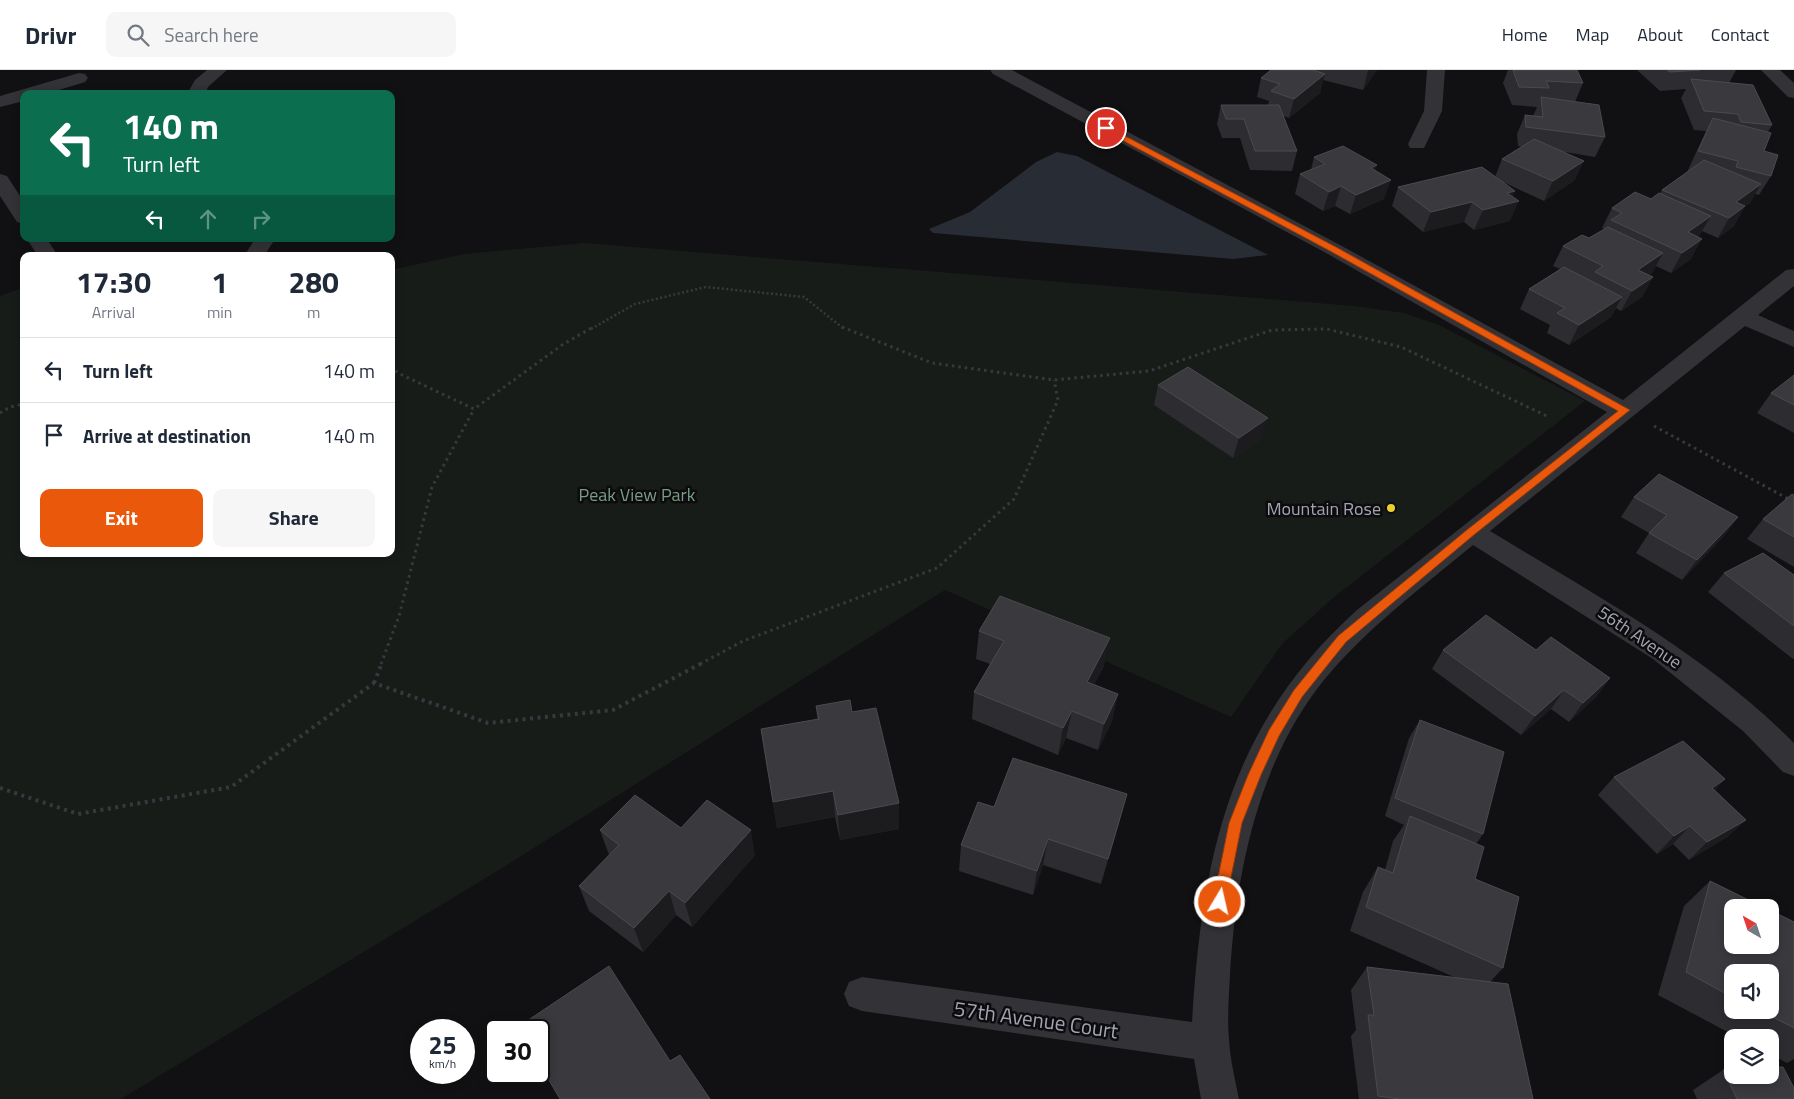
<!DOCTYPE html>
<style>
body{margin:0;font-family:"Titillium Web",sans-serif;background:#f6f6f7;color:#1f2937;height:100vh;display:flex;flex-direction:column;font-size:19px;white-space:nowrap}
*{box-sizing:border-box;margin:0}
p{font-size:16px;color:#747a83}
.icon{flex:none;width:28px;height:28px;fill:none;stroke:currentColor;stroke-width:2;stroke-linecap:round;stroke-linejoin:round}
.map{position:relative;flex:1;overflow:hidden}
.side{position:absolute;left:20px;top:182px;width:375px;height:305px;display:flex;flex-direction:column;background:#fff;border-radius:10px;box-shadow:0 2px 8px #0003}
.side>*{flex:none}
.top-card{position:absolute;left:20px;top:20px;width:375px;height:152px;border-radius:10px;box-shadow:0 2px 8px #0003;background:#0b6e4f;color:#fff;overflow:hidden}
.needle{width:32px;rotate:321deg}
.fabs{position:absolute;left:1724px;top:829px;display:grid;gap:10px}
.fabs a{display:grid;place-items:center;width:55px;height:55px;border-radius:10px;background:#fff;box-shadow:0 2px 8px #0003;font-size:25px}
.speed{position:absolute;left:410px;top:949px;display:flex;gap:10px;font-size:25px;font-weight:700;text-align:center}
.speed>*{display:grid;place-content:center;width:65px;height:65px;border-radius:50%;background:#fff;box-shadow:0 2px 8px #0003;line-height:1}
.speed small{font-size:12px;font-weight:400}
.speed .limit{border:2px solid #111;border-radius:8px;background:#fff;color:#111}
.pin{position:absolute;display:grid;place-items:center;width:42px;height:42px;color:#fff;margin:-21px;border:2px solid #fff;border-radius:50%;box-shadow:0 1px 5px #0007}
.me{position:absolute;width:55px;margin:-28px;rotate:9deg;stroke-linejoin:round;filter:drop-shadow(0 0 4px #0008)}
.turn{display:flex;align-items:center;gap:18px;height:105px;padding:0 20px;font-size:22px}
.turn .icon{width:65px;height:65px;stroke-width:2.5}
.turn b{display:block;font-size:35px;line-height:42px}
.lanes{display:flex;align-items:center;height:48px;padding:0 20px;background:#0003;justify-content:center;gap:25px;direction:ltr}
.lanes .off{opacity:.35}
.eta{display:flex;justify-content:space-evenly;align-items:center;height:85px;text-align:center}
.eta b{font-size:30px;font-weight:700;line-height:35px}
.button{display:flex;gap:10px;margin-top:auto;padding:10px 20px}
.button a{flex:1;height:58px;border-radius:10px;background:#ea580c;color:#fff;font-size:20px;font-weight:700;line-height:58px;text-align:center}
.button a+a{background:#f6f6f7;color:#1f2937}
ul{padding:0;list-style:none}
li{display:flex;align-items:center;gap:15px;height:65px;padding:0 20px;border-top:1px solid #e0e1e3}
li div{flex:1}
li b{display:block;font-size:19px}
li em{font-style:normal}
header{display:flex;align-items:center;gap:30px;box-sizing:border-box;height:70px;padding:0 25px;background:#fff;border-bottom:1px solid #e0e1e3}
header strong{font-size:24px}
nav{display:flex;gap:28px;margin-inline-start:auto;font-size:18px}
.search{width:350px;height:45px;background:#f6f6f7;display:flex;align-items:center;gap:12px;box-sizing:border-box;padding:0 18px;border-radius:10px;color:#747a83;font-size:19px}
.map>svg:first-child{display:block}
</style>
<header>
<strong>Drivr</strong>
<div class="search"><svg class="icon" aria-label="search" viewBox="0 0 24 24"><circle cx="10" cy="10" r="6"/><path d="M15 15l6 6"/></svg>Search here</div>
<nav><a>Home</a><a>Map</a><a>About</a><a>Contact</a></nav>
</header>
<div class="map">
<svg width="1794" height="1029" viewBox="0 0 1794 1029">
<rect width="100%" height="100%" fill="#111012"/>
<!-- green -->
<polygon fill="#171c19" points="585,173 1354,236 1404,243 1439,255 1585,331 1333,528 1282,574 1231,647 945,520 494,803 121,1029 0,1029 0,226 24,217 24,484 391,484 391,200 464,184"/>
<!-- water -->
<polygon fill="#272c35" points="1057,82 1077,86 1268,185 1233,189 933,163 929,159 970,142 1036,92"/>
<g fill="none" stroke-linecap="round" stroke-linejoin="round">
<!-- path-far2 -->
<polyline stroke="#38383e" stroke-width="2.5" stroke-dasharray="2 2.5" stroke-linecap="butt" points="591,259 635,234 706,217 804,227 844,259"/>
<!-- path-far1 -->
<g stroke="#38383e" stroke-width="3" stroke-dasharray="2.5 4" stroke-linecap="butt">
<polyline points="842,257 932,293 1054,310 1149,301 1272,260 1327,259 1401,277 1547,346"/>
<polyline points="391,296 398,303 474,339 562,275 593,257"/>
<polyline points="0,343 10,337 24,334"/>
<polyline points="1654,356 1794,432"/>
<polyline points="381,594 399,546 432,417 474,339"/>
<polyline points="700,594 743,571 937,498 1014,429 1058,330 1054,310"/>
</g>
<!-- path -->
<g stroke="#38383e" stroke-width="4" stroke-dasharray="3 4.5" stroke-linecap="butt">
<polyline points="374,613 382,593"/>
<polyline points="0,718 78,744 231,717 374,613 488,653 613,640 702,593"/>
</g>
<!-- minor -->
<g fill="#323237" fill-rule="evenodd">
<polygon points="207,0 227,0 208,17 205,24 187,24 195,10"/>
<path d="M990 0H1012L1340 175 1623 330 1786 200 1794 199V216L1758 245 1794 261V277L1745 256 1490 461C1595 525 1707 585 1794 673V706L1783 702 1743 661 1653 589 1473 475C1421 518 1367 558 1324 610 1258 692 1236 802 1230 905 1229 926 1227 948 1229 969 1230 989 1235 1009 1239 1029H1201L1194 989 862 941 849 936 844 924 849 912 862 907 1192 952C1202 787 1229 655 1357 540L1607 342 1326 183 993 4Z"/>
<polygon points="1427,0 1445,0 1442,41 1426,74 1424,78 1410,78 1408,74 1424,41"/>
<polygon points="1761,0 1780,0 1794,13 1794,28 1788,27"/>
<polygon points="79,3 85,4 88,8 85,12 46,24 24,24 24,31 0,37 0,26"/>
<polygon points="0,104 7,106 24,132 24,154 17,152 0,126"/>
<polygon points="27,169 47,169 58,186 38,186"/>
<polygon points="255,169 275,169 264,186 244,186"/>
</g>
</g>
<!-- wall -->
<g fill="#2d2c30" fill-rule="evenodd">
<polygon points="1271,0 1377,0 1363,20 1323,10 1320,23 1289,48 1283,46 1297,81 1292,101 1250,100 1240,68 1222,68 1217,54 1221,35 1268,35 1269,31 1257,27 1261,8"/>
<polygon points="1508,0 1577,0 1583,13 1575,32 1605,67 1595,87 1565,82 1575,110 1544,131 1503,112 1515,121 1512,127 1510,151 1474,160 1464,152 1423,162 1392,136 1398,117 1495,107 1502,89 1523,77 1518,76 1517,64 1525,45 1533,46 1537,37 1512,35 1503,13"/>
<polygon points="1637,0 1736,0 1729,13 1772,55 1768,62 1764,81 1771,106 1759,125 1755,124 1750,133 1745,136 1734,156 1718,168 1702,161 1699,166 1697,167 1691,189 1671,203 1656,196 1652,203 1649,205 1653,207 1642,227 1621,241 1616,238 1611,247 1569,275 1547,263 1550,255 1520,239 1529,219 1560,199 1553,196 1563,176 1589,168 1605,159 1602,158 1612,138 1651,129 1660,124 1662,120 1689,101 1688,100 1706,61 1694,60 1681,28 1686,19 1660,21"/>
<polygon points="1314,87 1375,100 1384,129 1350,144 1335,136 1323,141 1295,124 1300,104 1311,100"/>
<polygon points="1794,305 1794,363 1757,343 1771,323"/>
<polygon points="1158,315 1262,369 1233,388 1154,335"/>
<polygon points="1794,425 1794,497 1747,469 1763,449"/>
<polygon points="1634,427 1738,447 1723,467 1682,510 1636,483 1649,463 1621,447"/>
<polygon points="1724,503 1794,505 1794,589 1793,589 1708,522"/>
<polygon points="979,561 1104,596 1094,614 1118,624 1112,651 1098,680 1066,668 1058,685 972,649 974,622 990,594 976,589"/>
<polygon points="1443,580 1536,580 1610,608 1596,627 1569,652 1551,639 1521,665 1432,599"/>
<polygon points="816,636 852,642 899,759 840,770 835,747 777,758 761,659 817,649"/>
<polygon points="1420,650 1483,764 1476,774 1475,809 1503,898 1490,912 1533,1029 1359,1029 1351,966 1356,960 1351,920 1367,897 1454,907 1350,861 1363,822 1378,797 1385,800 1393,771 1404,755 1385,746 1409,668"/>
<polygon points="1614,707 1725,709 1715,720 1746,750 1727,767 1689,790 1673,774 1657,784 1598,725"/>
<polygon points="994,737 1120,750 1101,814 1043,795 1033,825 959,801 961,775"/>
<polygon points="681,758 755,785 692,857 676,845 643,882 589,841 579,816 609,785 600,760"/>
<path d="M1710 811 1794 852V989L1787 993 1770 984V968H1739L1658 925 1684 836ZM1732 902 1770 940H1732Z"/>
<polygon points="1723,1000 1794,1029 1697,1029 1693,1020"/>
</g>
<!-- shaded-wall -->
<g fill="#1c1b1e">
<polygon points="1369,0 1377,0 1363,20 1368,1"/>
<polygon points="1325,4 1320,23 1289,48 1294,29"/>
<polygon points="1584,91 1575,110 1544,131 1553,111"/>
<polygon points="1377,95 1371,115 1371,98"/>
<polygon points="1391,110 1384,129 1350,144 1356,125"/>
<polygon points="1761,114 1750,133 1729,148 1736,132"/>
<polygon points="1341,116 1335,136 1323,141 1329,122"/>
<polygon points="1515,121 1509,134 1519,131 1510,151 1474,160 1483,140 1507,123"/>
<polygon points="1472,132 1464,152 1423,162 1431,142"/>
<polygon points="1745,136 1734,156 1718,168 1729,148"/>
<polygon points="1711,146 1699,166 1678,181 1688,162"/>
<polygon points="1702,169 1691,189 1671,203 1682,183"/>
<polygon points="1663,183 1652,203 1627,220 1638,200"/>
<polygon points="1653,207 1642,227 1621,241 1632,221"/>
<polygon points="1622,227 1611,247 1569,275 1579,255"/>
<polygon points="1268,348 1262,369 1233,388 1239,368"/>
<polygon points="1738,447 1723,467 1682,510 1697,490"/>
<polygon points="1110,568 1104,596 1082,639 1087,612"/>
<polygon points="1610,608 1596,627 1569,652 1583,633"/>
<polygon points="1564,620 1551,639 1521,665 1535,646"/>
<polygon points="1118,624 1112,651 1098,680 1104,654"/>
<polygon points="1072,641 1066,668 1058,685 1063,658"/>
<polygon points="1725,709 1707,728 1712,718"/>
<polygon points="833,721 835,747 777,758 773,732"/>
<polygon points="1127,724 1120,750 1101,814 1108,789"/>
<polygon points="899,733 899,759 840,770 838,745"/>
<polygon points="1746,750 1727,767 1689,790 1707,772"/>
<polygon points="1690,756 1673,774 1657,784 1674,766"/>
<polygon points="751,760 755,785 692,857 685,833"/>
<polygon points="1048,769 1043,795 1033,825 1037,801"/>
<polygon points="669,821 676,845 643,882 634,858"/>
</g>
<!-- building -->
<g fill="#39393e" stroke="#4a4a50">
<polygon points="1271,0 1313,0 1325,4 1294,29 1271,21 1280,14 1261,8"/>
<polygon points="1513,0 1577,0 1583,13 1546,11 1549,18 1519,17"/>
<polygon points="1667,0 1700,0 1670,2"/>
<polygon points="1691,9 1753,15 1772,55 1741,52 1738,44 1704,41"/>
<polygon points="1541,27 1599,35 1605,67 1526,57 1525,45 1543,47"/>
<polygon points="1221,35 1279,35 1297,81 1255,81 1244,49 1226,49"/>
<polygon points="1713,48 1771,63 1764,81 1778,85 1771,106 1736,97 1738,91 1698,81"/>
<polygon points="1534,69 1584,91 1553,111 1502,89"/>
<polygon points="1343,76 1377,95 1371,98 1391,110 1356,125 1341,116 1329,122 1300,104 1325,94 1314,87"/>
<polygon points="1704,90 1761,114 1736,132 1745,136 1729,148 1662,120"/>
<polygon points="1482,97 1515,121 1507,123 1519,131 1483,140 1472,132 1431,142 1398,117"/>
<polygon points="1635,122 1651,129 1659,123 1711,146 1688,162 1702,169 1682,183 1611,150 1622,143 1612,138"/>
<polygon points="1608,157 1663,183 1638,200 1653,207 1632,221 1595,202 1603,196 1563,176 1582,165 1589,168"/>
<polygon points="1564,197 1622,227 1579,255 1557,243 1565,238 1529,219"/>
<polygon points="1188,297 1268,348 1239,368 1158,315"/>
<polygon points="1794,305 1794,335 1771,323"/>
<polygon points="1659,404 1738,447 1697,490 1649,463 1667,445 1634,427"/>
<polygon points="1792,424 1794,425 1794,467 1763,449"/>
<polygon points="1763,483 1794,505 1794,556 1724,503"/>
<polygon points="1000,526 1110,568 1087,612 1118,624 1104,654 1072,641 1063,658 974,622 1004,571 979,561"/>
<polygon points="1486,545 1536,580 1551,567 1610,608 1583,633 1564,620 1535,646 1443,580"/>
<polygon points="850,630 852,642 876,638 899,733 838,745 833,721 773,732 761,659 819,649 816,636"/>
<polygon points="1420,650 1504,682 1483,764 1395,728"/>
<polygon points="1683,671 1725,709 1712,718 1746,750 1707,772 1690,756 1674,766 1614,707"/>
<polygon points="1013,688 1127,724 1108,789 1048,769 1037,801 961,775 978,732 994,737"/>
<polygon points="635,725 681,758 707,730 751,760 685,833 669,821 634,858 579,816 619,775 600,760"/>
<polygon points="1410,746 1484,777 1475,809 1519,827 1503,898 1366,837 1378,797 1393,803"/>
<polygon points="1710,811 1765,838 1732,838 1732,875 1770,875 1770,840 1794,852 1794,958 1759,940 1770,940 1770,902 1732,902 1732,927 1686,902"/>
<polygon points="609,896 670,991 680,985 710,1029 560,1029 539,993 539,960 520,960 518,957"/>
<polygon points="1367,897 1508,914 1533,1029 1399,1029 1378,1026 1368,945 1374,945"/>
<polygon points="1770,997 1783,997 1794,1018 1794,1029 1737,1029 1723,1000 1732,999 1732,1005 1770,1005"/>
</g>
<!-- route -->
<polygon fill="#ea580c" stroke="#983908" points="1103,57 1108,57 1336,177 1630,340 1475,464 1346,572 1302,627 1279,666 1261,705 1242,753 1226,832 1224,836 1220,838 1215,836 1213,832 1229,753 1248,705 1269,660 1294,620 1338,566 1468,459 1618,341 1330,181 1103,60"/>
<!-- markers -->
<circle fill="#ebcf2f" stroke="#0c0b0d" stroke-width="2" cx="1391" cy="438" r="5"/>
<g text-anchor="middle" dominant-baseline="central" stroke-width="5" stroke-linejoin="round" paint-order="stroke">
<!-- park labels -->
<g font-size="18" fill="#799d82" stroke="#0c0b0d">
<text x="637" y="424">Peak View Park</text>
</g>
<!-- poi labels -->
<g font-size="18" fill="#a2a4b2" stroke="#0c0b0d" text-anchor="end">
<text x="1381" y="438">Mountain Rose</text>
</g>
<!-- street labels -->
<g font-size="18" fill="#a2a4b2" stroke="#0c0b0d">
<text transform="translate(1640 567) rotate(34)">56th Avenue</text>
</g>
<!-- near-street labels -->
<g font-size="21" fill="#a2a4b2" stroke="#0c0b0d">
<text transform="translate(1036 949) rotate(8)">57th Avenue Court</text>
</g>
</g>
</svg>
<div class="fabs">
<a><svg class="needle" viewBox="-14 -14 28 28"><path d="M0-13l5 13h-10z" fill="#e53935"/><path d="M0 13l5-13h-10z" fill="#747a83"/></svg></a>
<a><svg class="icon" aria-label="sound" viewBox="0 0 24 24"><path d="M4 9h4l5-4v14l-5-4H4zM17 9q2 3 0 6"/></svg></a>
<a><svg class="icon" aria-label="layers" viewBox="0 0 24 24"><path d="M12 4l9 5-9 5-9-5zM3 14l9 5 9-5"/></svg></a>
</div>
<div class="speed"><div>25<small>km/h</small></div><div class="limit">30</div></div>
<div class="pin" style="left:1106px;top:58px;background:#d93025"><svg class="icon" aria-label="arrive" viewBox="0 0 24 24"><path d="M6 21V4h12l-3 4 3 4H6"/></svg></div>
<svg class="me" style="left:1220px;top:832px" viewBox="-20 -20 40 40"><circle r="17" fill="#ea580c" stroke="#fff" stroke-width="3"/><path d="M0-11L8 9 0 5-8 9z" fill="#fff"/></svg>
<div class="top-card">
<div class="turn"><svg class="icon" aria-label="left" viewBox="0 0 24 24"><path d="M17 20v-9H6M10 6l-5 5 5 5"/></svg><div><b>140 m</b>Turn left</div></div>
<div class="lanes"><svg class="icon" aria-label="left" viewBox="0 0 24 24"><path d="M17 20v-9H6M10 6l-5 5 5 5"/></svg><svg class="icon off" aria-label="ahead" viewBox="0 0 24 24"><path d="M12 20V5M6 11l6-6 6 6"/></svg><svg class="icon off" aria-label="right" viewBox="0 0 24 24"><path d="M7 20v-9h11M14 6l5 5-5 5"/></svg></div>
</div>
<section class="side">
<div class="eta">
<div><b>17:30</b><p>Arrival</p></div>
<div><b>1</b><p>min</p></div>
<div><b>280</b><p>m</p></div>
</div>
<ul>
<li><svg class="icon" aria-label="left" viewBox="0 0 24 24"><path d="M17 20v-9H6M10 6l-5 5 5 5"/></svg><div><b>Turn left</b></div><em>140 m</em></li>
<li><svg class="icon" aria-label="arrive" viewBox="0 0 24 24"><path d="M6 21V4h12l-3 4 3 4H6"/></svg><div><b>Arrive at destination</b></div><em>140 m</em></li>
</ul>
<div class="button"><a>Exit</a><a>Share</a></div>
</section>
</div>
